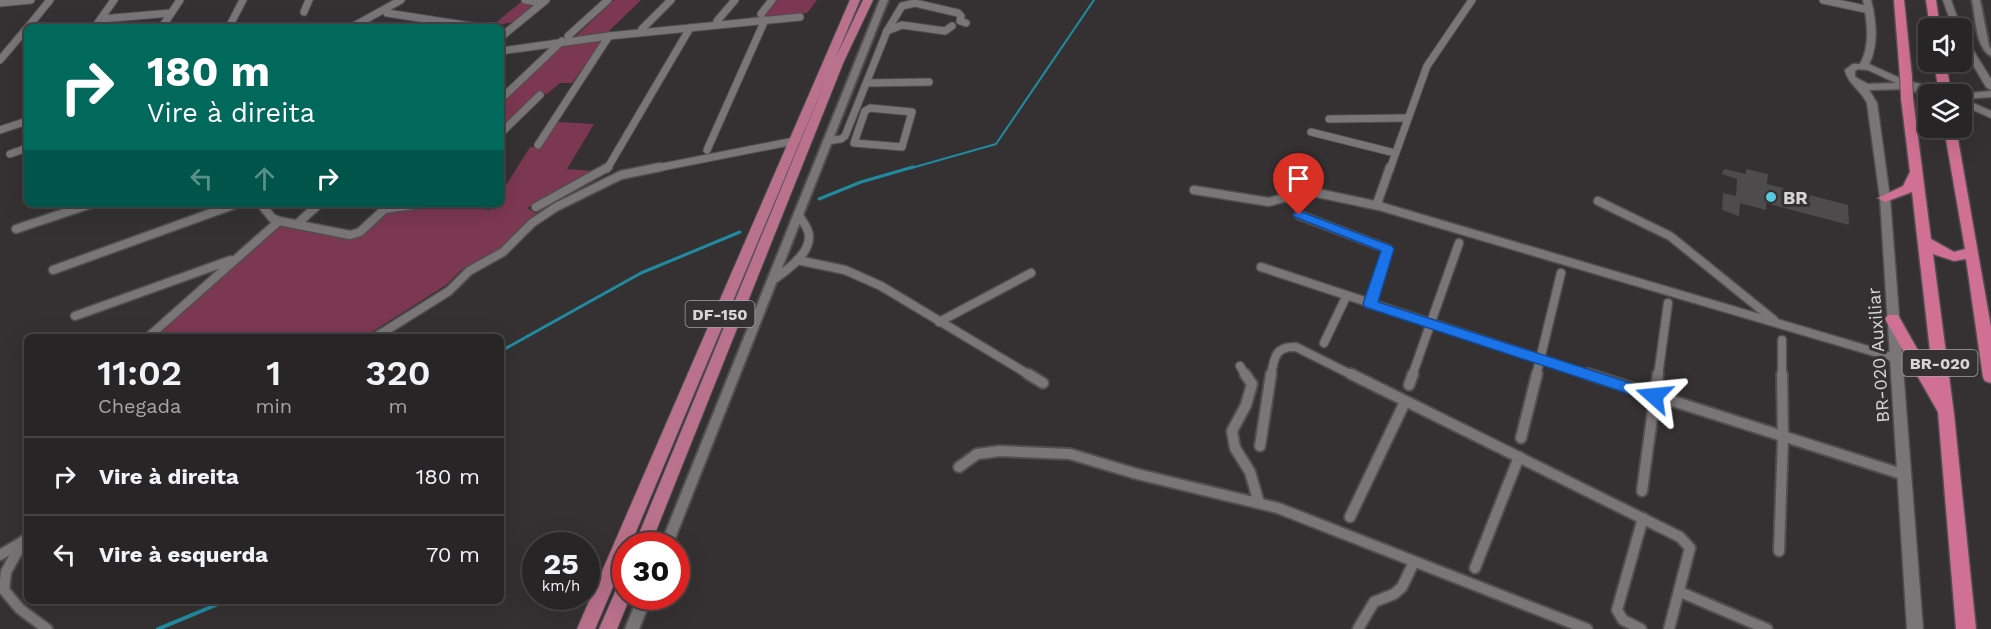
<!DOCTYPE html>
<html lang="pt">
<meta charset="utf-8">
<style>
body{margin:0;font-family:"Work Sans",sans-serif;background:#302d2e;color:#f1f3f6;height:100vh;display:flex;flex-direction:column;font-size:22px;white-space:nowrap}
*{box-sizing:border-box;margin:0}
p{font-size:20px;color:#a5a5a7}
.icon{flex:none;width:33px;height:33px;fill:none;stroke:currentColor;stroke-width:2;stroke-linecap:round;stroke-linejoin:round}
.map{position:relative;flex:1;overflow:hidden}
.details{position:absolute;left:24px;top:334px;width:480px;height:270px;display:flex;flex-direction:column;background:#282526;border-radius:9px;box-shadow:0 6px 24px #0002,0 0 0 2px #444243}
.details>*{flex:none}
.top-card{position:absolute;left:24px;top:24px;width:480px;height:183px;border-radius:9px;box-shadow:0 6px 24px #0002,0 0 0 2px #444243;background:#00695c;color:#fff;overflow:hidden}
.buttons{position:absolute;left:1918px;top:18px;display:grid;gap:12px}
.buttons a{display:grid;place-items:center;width:54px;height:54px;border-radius:9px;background:#282526;box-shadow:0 6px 24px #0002,0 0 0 2px #444243;font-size:30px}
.speed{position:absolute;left:522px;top:532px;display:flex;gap:12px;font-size:30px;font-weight:700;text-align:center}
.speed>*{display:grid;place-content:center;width:78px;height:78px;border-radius:50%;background:#282526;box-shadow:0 6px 24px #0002,0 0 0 2px #444243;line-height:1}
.speed small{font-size:15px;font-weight:400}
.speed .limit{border:9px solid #d22;background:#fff;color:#111}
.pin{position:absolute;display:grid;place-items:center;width:51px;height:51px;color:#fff;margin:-62px -26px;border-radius:50% 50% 50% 0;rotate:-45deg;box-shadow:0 0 6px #0007}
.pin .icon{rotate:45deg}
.me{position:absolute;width:66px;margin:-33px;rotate:288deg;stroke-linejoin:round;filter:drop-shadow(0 0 4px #0008)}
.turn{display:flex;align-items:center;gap:21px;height:126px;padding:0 24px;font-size:27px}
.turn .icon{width:78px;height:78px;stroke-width:2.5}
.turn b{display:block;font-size:42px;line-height:51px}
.lanes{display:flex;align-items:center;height:57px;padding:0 24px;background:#0003;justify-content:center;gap:30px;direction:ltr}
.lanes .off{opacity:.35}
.eta{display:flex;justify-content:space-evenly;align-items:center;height:102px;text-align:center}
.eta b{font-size:36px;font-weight:600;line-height:42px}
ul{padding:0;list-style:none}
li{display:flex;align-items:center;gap:18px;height:78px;padding:0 24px;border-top:2px solid #444243}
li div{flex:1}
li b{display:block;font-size:22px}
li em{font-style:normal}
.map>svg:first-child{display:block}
</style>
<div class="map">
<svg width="1991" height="629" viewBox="0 0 1991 629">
<rect width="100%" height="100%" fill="#353132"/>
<!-- green -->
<g fill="#7c3851">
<polygon points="614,0 641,0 605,35 574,38"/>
<polygon points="777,0 817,0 807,13 747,20 750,17 765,15"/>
<polygon points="521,2 537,4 518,21 492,26"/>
<polygon points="605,38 572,83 560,83 547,94 539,93 501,130 501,102 563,43"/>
<path d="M557 122 594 124 567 169 594 171 527 208 537 214 493 254 461 270 446 285 364 337 153 338 275 228 283 225 356 238C363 231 371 222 380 217 407 201 460 208 490 210L494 204H501V193L530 147 540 148Z"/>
</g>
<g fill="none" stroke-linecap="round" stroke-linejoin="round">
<!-- stream-far2 -->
<polyline stroke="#208ba0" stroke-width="2" points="908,169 996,144 1094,0"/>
<!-- stream-far1 -->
<g stroke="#208ba0" stroke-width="3">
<polyline points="819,199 861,182 913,167"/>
<polyline points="501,351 641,273 740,232"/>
</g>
<!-- stream -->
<polyline stroke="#208ba0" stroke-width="4" points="158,629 223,602"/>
</g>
<!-- building -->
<polygon fill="#4e4b4c" points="1724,169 1746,174 1746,169 1768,174 1767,184 1848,205 1849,225 1766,203 1766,210 1740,203 1739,216 1722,210 1723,193 1736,196 1737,179 1722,174"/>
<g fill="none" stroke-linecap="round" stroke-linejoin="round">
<!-- minor-far2 casing -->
<g stroke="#514e4f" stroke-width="9">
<g id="minor-far2">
<polyline points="525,0 542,3"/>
<polyline points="1823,0 1870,10"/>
<polyline points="0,3 31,0"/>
<polyline points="304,12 309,0"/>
<polyline points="387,13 477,27"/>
<polyline points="761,14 772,0"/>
<polyline points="101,19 171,13"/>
<polyline points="717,21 735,0"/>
<polyline points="28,27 50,0"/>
<polyline points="95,27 114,0"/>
<polyline points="162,27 180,0"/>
<polyline points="229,27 243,0"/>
<polyline points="352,27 401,0"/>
<polyline points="642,29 671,0"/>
<polyline points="887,31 902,25 945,31 952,26"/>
<polyline points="568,36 608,0"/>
<polyline points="501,37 546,0"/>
<polyline points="501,51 609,36 800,17"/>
<polyline points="0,60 27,28"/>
<polyline points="867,83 929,82"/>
<polyline points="501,99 562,41"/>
<polygon points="870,108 912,112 902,147 854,143 865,111"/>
<polyline points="1329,119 1408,118"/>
<polyline points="0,130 27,121"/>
<polyline points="1311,132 1395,153"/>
<polyline points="501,133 540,95"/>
<polyline points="827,141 841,139 845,136 887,31 902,6 915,3 958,13 961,16 960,21 966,23"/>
<polyline points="538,145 609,36"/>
<polyline points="707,150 765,20"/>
<polyline points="10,154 27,148"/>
<polyline points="607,169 690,28"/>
<polyline points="652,169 794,141"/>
<polyline points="1390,169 1427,66 1472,0"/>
</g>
</g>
<!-- minor-far1 casing -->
<g stroke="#514e4f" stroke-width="11">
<g id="minor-far1">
<polyline points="1194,190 1269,202 1308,191 1379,206 1895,358"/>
<polyline points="1598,201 1670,236 1774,320"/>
<polyline points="261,204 272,218 279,221 350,235 360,232 390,204"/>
<polyline points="1379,206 1378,201 1390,167"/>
<polyline points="536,207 608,167"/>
<polyline points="384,209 421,204"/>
<polyline points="1299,215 1388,249 1370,304"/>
<polyline points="297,224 319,204"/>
<polyline points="16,229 91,204"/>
<polyline points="797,260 845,270 881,286 1031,376"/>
<polyline points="1261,267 1592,376"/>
<polyline points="53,270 236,204"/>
<path d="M772 281C785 271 810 255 809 236 809 228 802 221 798 214"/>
<polyline points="75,316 231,260"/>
<polyline points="939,322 1031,273"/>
<polyline points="147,338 279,221"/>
<polyline points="374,338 449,291 469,271 503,252 532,223 556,207 621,175 660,167"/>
<polyline points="1782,340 1782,376"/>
<polyline points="1324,343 1346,297"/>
<polyline points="1240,366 1246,376"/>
<path d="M1271 376C1274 358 1275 346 1296 347L1354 376"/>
<polyline points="1412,376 1459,243"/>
<polyline points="1536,376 1561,273"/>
<polyline points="1658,376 1668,303"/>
</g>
</g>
<!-- minor casing -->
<g stroke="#514e4f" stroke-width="14">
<g id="minor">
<polyline points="1028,374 1043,383"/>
<polyline points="1245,374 1252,384 1246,405 1232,431 1235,448 1250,472 1259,503"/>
<polyline points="1351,374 1680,537 1690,548 1669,629"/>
<polyline points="1588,374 1905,475"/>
<polyline points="1409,385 1413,374"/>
<polyline points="1521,438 1537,374"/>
<polyline points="1260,446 1271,374"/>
<polyline points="959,467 977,454 1000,451 1070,454 1137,474 1278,508 1587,629"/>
<polyline points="1642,491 1658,374"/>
<polyline points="1350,517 1405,402"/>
<polyline points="23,541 6,572 4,590 20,609 47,629"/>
<polyline points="1779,551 1783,438 1782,374"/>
<polyline points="0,555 24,541"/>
<polyline points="1475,568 1519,457"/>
<polyline points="1680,592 1767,629"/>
<polyline points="1358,629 1374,602 1394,594 1402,587 1414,562"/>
<polyline points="1641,629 1623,620 1617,610 1643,518"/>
</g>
</g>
<!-- tertiary casing -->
<g stroke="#514e4f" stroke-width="4">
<g id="tertiary">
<polygon points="880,0 888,0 672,546 660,546"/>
<path d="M1972 0H1980L1989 46 1991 49V56C1975 47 1976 17 1972 0Z"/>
<polygon points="638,597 652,597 639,629 625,629"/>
</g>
</g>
<!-- secondary casing -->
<g stroke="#514e4f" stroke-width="3">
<g id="secondary">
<path d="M1863 0H1871C1876 21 1879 44 1869 64L1904 80 1960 94 1991 91V97L1964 99 1991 111V118L1962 105V94L1929 95 1903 89 1869 90 1877 103 1890 198 1923 629H1907L1880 198 1867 103C1861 90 1847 83 1845 70L1853 64H1860C1871 44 1867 21 1863 0ZM1858 69 1868 70 1896 83 1868 84 1855 77V71Z"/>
<polygon points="1943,0 1951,0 1961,28 1953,28"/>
<polygon points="1962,36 1966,39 1991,79 1991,90 1986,87 1962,46"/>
</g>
</g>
<!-- primary casing -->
<g stroke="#514e4f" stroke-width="2">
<g id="primary">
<polygon points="850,0 860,0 835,59 863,0 873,0 844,61 650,546 634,546 827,77 630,546 626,546 626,556 595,629 577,629"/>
<polygon points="626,579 626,597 630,597 617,629 599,629 620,581"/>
</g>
</g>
<!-- trunk casing -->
<g stroke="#514e4f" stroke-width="3">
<g id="trunk">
<polygon points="1894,0 1904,0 1912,77 1906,80 1900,77"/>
<polygon points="1926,0 1936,0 1940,28 1930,28"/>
<polygon points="1934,62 1946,62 1950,87 1948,89 1940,89 1938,87"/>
<polygon points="1907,94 1913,98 1931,239 1954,252 1965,249 1944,128 1956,128 1991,327 1991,383 1985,381 1983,377 1966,259 1954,261 1933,254 1954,414 1976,629 1956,629 1938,412 1885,319 1888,315 1898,315 1933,377 1912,192 1885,202 1878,198 1903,186 1910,172 1901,98"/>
</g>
</g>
<!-- minor-far2 -->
<use href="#minor-far2" stroke="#7a7677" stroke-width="7"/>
<!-- minor-far1 -->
<use href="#minor-far1" stroke="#7a7677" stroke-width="8"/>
<!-- minor -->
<use href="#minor" stroke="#7a7677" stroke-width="10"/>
<!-- tertiary -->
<use href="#tertiary" fill="#7a7677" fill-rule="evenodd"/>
<!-- secondary -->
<use href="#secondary" fill="#7a7677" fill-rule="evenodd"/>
<!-- primary -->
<use href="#primary" fill="#ba718b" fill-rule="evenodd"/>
<!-- trunk -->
<use href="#trunk" fill="#d07092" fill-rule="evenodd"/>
<!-- trunk-bridge casing -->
<g stroke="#514e4f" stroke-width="14" stroke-linecap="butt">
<g id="trunk-bridge">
<polyline points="1906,77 1907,98"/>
<polyline points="1944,87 1945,94"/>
</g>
</g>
<!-- trunk-bridge -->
<use href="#trunk-bridge" stroke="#d07092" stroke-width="12"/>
</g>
<!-- route -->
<polygon fill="#1a73e8" stroke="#114b97" stroke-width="1.5" points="1299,211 1392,246 1394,249 1378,302 1659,392 1661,396 1659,400 1654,402 1365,307 1363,304 1381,251 1295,217 1293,215"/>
<!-- markers -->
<circle fill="#57c9e1" stroke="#353132" stroke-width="2" cx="1771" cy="197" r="6"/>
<g text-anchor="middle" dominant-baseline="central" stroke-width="6" stroke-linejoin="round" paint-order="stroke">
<!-- shield labels -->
<g fill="#353132" stroke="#a7a4a5" stroke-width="1.5">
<rect x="685.5" y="301" width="69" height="26" rx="4.5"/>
<rect x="1902.5" y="350" width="75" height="26" rx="4.5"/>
</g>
<g font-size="16" font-weight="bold" fill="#d8d5d6">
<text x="720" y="314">DF-150</text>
<text x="1940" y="363">BR-020</text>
</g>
<!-- poi labels -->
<g font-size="18" font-weight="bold" fill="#d8d5d6" stroke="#353132" text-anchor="start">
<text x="1783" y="197">BR</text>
</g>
<!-- street labels -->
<g font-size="18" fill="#d8d5d6" stroke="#353132">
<text transform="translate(1878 355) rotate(-94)">BR-020 Auxiliar</text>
</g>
</g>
</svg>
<div class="buttons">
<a><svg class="icon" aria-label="sound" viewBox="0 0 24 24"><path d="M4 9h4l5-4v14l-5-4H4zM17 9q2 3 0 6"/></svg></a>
<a><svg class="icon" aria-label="layers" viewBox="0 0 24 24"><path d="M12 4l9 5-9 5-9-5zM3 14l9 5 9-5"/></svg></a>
</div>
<div class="speed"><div>25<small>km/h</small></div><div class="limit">30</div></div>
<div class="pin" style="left:1299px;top:215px;background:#d93025"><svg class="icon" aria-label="arrive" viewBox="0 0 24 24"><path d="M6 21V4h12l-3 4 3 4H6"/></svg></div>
<svg class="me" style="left:1654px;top:396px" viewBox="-20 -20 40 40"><path d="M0-17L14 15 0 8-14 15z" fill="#1a73e8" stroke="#fff" stroke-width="4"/></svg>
<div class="top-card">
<div class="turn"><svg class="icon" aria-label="right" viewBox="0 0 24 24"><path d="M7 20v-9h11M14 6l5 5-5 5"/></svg><div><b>180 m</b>Vire à direita</div></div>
<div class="lanes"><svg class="icon off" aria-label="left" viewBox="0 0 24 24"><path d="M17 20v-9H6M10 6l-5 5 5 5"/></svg><svg class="icon off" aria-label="ahead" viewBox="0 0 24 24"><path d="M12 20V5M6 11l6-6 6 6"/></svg><svg class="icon" aria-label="right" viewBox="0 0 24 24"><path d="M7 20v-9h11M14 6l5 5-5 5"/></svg></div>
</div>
<section class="details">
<div class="eta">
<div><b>11:02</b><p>Chegada</p></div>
<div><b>1</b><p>min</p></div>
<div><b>320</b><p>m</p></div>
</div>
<ul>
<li><svg class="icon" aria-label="right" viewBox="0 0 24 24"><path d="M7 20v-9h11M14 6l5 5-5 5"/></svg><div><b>Vire à direita</b></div><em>180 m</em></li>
<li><svg class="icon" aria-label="left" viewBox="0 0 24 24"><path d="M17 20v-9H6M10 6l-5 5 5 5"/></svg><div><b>Vire à esquerda</b></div><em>70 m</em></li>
</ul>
</section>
</div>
